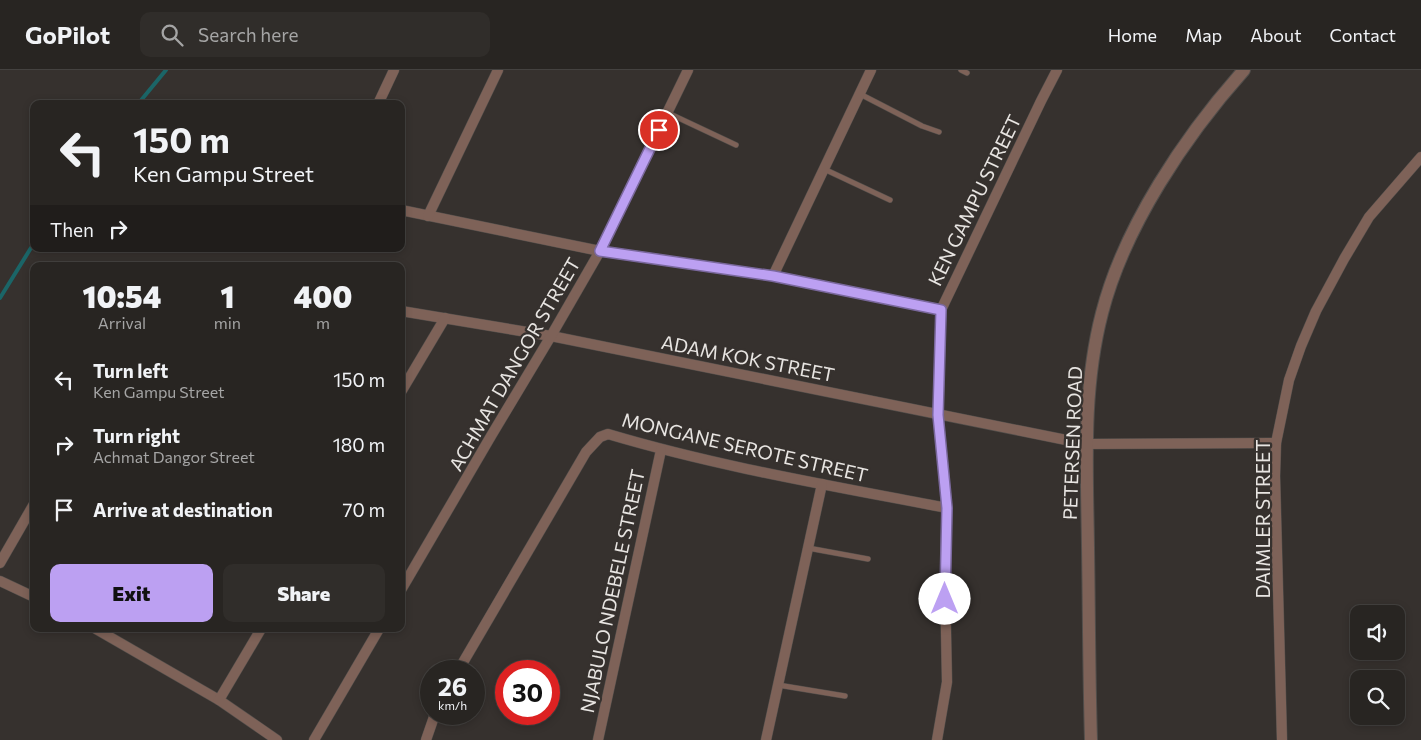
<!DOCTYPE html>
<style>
body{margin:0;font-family:Commissioner,sans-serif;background:#302d2a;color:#f1f3f6;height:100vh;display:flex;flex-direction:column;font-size:19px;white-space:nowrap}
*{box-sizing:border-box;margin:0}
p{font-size:16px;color:#a5a5a5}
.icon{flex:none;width:28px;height:28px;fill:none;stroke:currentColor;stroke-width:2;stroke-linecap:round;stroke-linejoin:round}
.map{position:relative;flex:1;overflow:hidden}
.drawer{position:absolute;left:30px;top:192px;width:375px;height:370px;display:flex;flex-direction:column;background:#282522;border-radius:10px;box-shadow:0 2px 8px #0003,0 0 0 1px #444240}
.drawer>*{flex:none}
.guide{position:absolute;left:30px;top:30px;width:375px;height:152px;border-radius:10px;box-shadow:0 2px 8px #0003,0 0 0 1px #444240;background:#282522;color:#f1f3f6;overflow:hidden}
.fabs{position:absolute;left:1350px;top:535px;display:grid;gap:10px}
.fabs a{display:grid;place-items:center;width:55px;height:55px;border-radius:10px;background:#282522;box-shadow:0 2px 8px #0003,0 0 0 1px #444240;font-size:25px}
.speed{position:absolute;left:420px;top:590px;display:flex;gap:10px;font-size:25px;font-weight:700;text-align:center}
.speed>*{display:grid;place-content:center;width:65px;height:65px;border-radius:50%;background:#282522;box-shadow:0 2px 8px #0003,0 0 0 1px #444240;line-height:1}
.speed small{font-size:12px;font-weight:400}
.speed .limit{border:8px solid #d22;background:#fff;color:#111}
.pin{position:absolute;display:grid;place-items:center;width:42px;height:42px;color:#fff;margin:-21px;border:2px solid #fff;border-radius:50%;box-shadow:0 1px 5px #0007}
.me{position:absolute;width:55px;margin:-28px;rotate:0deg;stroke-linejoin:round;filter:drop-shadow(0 0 4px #0008)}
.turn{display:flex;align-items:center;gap:18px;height:105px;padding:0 20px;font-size:22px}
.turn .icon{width:65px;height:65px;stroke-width:2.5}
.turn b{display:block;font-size:35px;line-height:42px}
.then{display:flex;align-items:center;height:48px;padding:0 20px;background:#0003;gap:10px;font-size:19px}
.eta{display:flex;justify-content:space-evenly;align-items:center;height:85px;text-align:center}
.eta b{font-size:30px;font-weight:800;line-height:35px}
.cta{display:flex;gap:10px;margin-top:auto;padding:10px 20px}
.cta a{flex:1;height:58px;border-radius:10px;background:#bca0f2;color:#111;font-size:20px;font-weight:800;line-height:58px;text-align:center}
.cta a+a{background:#302d2a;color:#f1f3f6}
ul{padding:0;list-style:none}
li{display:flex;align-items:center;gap:15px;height:65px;padding:0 20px}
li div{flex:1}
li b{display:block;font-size:19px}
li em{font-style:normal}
header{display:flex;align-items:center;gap:30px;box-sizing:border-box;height:70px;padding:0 25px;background:#282522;border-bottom:1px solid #444240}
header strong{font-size:24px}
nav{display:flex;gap:28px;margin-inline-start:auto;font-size:18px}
.search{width:350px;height:45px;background:#302d2a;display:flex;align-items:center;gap:12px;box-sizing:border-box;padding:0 18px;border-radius:10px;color:#a5a5a5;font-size:19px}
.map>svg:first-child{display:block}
</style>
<header>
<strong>GoPilot</strong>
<div class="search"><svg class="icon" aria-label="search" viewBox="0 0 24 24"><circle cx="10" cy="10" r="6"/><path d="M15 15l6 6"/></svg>Search here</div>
<nav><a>Home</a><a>Map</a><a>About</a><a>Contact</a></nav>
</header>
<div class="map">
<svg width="1421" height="670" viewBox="0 0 1421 670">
<rect width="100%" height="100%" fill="#36312e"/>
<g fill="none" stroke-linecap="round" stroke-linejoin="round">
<!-- stream -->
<g stroke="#1b6567" stroke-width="4">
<polyline points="138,34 166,0"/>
<polyline points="0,228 34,173"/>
</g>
<!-- service casing -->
<g stroke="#524e4b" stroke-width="6">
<g id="service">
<polyline points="961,0 967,3"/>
<polyline points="860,24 922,56 939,62"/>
<polyline points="668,43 736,75"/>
<polyline points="824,99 890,130"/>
<polyline points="808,478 868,489"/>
<polyline points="778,615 845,626"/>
</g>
</g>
<!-- minor casing -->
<g stroke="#524e4b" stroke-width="11">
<g id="minor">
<polyline points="378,34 394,0"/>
<polyline points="401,140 600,181 773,206 941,240"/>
<polyline points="428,146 498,0"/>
<polyline points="773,206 871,0"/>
<polyline points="401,241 551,266 1086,374 1276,373"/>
<polyline points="401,322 445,248"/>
<polyline points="0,493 34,434"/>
<polyline points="0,511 34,527"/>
<polyline points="401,520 491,366 551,266 600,181 688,0"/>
<polyline points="96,559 219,630"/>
<polyline points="261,559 219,630 277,670"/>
<path d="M458 601 586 382 600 367 608 364C719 397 833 416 947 438"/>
<polyline points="314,670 379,559"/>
<polyline points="426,670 435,644"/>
<polyline points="598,670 661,380"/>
<polyline points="766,670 822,414"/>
<polyline points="937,670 947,612 945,512 947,438 938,345 941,240 1041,31 1057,0"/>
<polyline points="1282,670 1275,406 1276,373 1289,310 1301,276 1316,241 1344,189 1369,147 1421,87"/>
</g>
</g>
<!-- tertiary casing -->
<g stroke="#524e4b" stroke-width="14">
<path id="tertiary" d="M1091 670C1089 606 1089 541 1088 477 1087 398 1082 320 1102 243 1124 157 1185 66 1244 0"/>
</g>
<!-- service -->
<use href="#service" stroke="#7e6258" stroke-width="5"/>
<!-- minor -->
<use href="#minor" stroke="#7e6258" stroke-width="10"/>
<!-- tertiary -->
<use href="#tertiary" stroke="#7e6258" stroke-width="12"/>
</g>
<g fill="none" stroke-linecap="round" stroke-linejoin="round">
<!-- route casing -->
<g stroke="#7a689d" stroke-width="12">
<polyline id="route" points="659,60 600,181 773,206 941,240 938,345 947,438 945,529"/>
</g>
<!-- route -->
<use href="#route" stroke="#bca0f2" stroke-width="9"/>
</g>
<g text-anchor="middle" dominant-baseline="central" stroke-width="4.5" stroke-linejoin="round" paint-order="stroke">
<!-- street labels -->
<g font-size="19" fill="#e8e5e2" stroke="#36312e">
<text transform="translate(974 130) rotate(-64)">KEN GAMPU STREET</text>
<text transform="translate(748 288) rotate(11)">ADAM KOK STREET</text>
<text transform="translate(514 294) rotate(-60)">ACHMAT DANGOR STREET</text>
<text transform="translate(1072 373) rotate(-88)">PETERSEN ROAD</text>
<text transform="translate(745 377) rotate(13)">MONGANE SEROTE STREET</text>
<text transform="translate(1262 449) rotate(-90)">DAIMLER STREET</text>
<text transform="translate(612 521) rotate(-78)">NJABULO NDEBELE STREET</text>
</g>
</g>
</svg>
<div class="fabs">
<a><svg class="icon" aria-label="sound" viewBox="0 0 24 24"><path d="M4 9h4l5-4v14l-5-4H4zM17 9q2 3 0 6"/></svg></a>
<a><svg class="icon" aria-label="search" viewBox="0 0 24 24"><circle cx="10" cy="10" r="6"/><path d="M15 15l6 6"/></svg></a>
</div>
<div class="speed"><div>26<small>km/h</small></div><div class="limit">30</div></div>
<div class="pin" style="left:659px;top:60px;background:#d93025"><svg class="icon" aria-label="arrive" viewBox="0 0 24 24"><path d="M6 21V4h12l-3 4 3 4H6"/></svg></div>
<svg class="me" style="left:945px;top:529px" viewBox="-20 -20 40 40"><circle r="19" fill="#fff"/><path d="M0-13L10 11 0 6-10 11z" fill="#bca0f2"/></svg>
<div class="guide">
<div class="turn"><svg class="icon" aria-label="left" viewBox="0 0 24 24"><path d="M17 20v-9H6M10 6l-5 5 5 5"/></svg><div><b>150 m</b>Ken Gampu Street</div></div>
<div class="then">Then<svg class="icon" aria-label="right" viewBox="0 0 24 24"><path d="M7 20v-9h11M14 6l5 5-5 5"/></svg></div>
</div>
<section class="drawer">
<div class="eta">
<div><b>10:54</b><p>Arrival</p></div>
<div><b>1</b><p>min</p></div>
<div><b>400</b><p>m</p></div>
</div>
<ul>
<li><svg class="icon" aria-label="left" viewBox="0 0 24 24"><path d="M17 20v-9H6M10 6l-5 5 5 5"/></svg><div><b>Turn left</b><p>Ken Gampu Street</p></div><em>150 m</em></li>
<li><svg class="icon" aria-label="right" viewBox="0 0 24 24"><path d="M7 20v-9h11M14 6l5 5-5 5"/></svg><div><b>Turn right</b><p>Achmat Dangor Street</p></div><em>180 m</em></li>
<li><svg class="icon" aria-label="arrive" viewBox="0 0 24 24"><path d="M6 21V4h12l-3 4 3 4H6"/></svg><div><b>Arrive at destination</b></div><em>70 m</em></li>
</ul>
<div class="cta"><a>Exit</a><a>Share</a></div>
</section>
</div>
